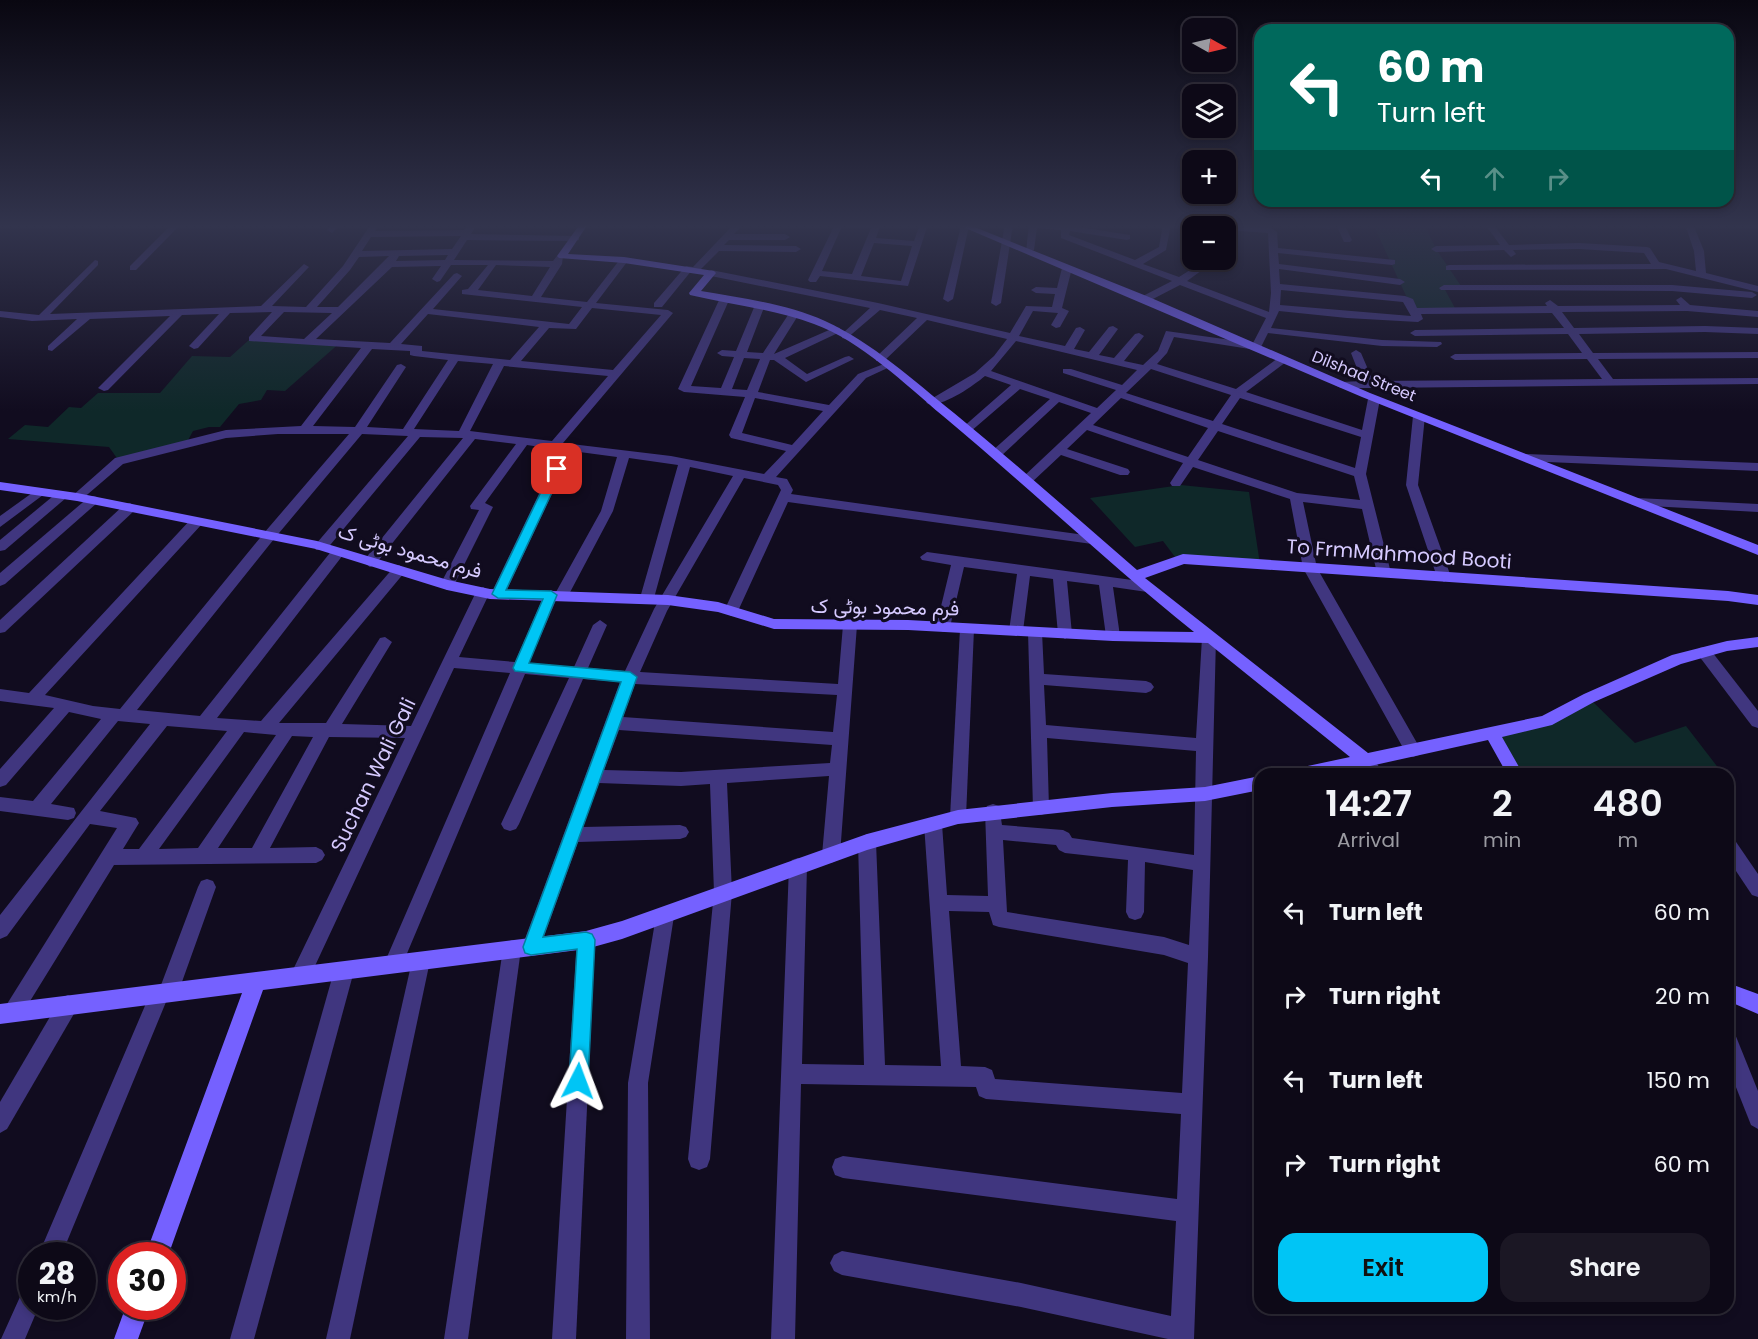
<!DOCTYPE html>
<meta charset="utf-8">
<style>
body{margin:0;font-family:Poppins,Vazirmatn,sans-serif;background:#1b1724;color:#f1f3f6;height:100vh;display:flex;flex-direction:column;font-size:22px;white-space:nowrap}
*{box-sizing:border-box;margin:0}
p{font-size:20px;color:#9a9aa1}
.icon{flex:none;width:33px;height:33px;fill:none;stroke:currentColor;stroke-width:2;stroke-linecap:round;stroke-linejoin:round}
.map{position:relative;flex:1;overflow:hidden}
.panel{position:absolute;left:1254px;top:768px;width:480px;height:546px;display:flex;flex-direction:column;background:#0d0917;border-radius:18px;box-shadow:0 3px 9px #0003,0 0 0 2px #2d2a36}
.panel>*{flex:none}
.hud{position:absolute;left:1254px;top:24px;width:480px;height:183px;border-radius:18px;box-shadow:0 3px 9px #0003,0 0 0 2px #2d2a36;background:#00695c;color:#fff;overflow:hidden}
.needle{width:39px;rotate:98deg}
.tools{position:absolute;left:1182px;top:18px;display:grid;gap:12px}
.tools a{display:grid;place-items:center;width:54px;height:54px;border-radius:12px;background:#0d0917;box-shadow:0 3px 9px #0003,0 0 0 2px #2d2a36;font-size:30px}
.speed{position:absolute;left:18px;top:1242px;display:flex;gap:12px;font-size:30px;font-weight:700;text-align:center}
.speed>*{display:grid;place-content:center;width:78px;height:78px;border-radius:50%;background:#0d0917;box-shadow:0 3px 9px #0003,0 0 0 2px #2d2a36;line-height:1}
.speed small{font-size:15px;font-weight:400}
.speed .limit{border:9px solid #d22;background:#fff;color:#111}
.pin{position:absolute;display:grid;place-items:center;width:51px;height:51px;color:#fff;margin:-26px;border-radius:12px;box-shadow:0 3px 9px #0006}
.me{position:absolute;width:66px;margin:-33px;rotate:3deg;stroke-linejoin:round;filter:drop-shadow(0 0 4px #0008)}
.turn{display:flex;align-items:center;gap:21px;height:126px;padding:0 24px;font-size:27px}
.turn .icon{width:78px;height:78px;stroke-width:2.5}
.turn b{display:block;font-size:42px;line-height:51px}
.lanes{display:flex;align-items:center;height:57px;padding:0 24px;background:#0003;justify-content:center;gap:30px;direction:ltr}
.lanes .off{opacity:.35}
.eta{display:flex;justify-content:space-evenly;align-items:center;height:102px;text-align:center}
.eta b{font-size:36px;font-weight:600;line-height:42px}
.primary-button{display:flex;gap:12px;margin-top:auto;padding:12px 24px}
.primary-button a{flex:1;height:69px;border-radius:18px;background:#00c5f5;color:#111;font-size:24px;font-weight:600;line-height:69px;text-align:center}
.primary-button a+a{background:#1b1724;color:#f1f3f6}
ul{padding:0;list-style:none}
li{display:flex;align-items:center;gap:18px;height:84px;padding:0 24px}
li div{flex:1}
li b{display:block;font-size:22px}
li em{font-style:normal}
.map>svg:first-child{display:block}
</style>
<div class="map">
<svg width="1758" height="1339" viewBox="0 0 1758 1339">
<rect width="100%" height="100%" fill="#110c1f"/>
<!-- green -->
<g fill="#0f2829">
<polygon points="1373,224 1424,224 1436,249 1461,286 1443,286 1456,310 1413,311"/>
<polygon points="250,339 342,341 285,391 267,390 261,400 239,404 220,427 209,427 193,431 186,444 119,461 109,447 8,439 25,425 48,427 69,407 81,408 98,393 160,393 192,356 230,357"/>
<polygon points="1181,485 1249,492 1260,564 1178,561 1163,541 1135,547 1090,498"/>
<polygon points="1589,698 1635,743 1686,726 1723,774 1515,774 1492,733 1546,721"/>
</g>
<g fill="none" stroke-linecap="round" stroke-linejoin="round">
<!-- street -->
<g fill="#40367f" fill-rule="evenodd">
<polygon points="172,224 181,224 136,270 130,270 130,266"/>
<polygon points="333,224 341,224 332,233 327,230"/>
<path d="M371 224H379L375 231 464 230 469 224H477L471 234 579 236V240L576 241 467 240 454 260 553 261 557 256H563L562 264 541 297 587 302 621 258H627V262L596 303 668 310 673 313 563 443 671 456 764 474 786 451 731 438 729 435 745 397 684 392 678 389 720 298 725 295 730 298 691 386 721 388 734 357 722 356 717 353 722 350 736 351 755 305 760 302 765 305 747 352 763 353 790 312 794 311 799 314 774 354 836 327 840 328V332L785 358 807 374 845 357 849 356 854 359 806 382 774 360H770L758 392 829 405 858 374 889 362 894 365 866 378 776 477 787 479 793 490 791 494 1092 536 1099 540 1092 544 788 502 738 611 731 616 724 611 781 490 778 485 744 478 667 611 640 672 838 684 843 625 850 620 857 625 840 855 837 860 831 863 825 860 822 855 829 776 727 783 732 892 710 1159 707 1167 699 1170 691 1167 688 1159 714 892 710 784 681 786 599 783 583 827 680 825 686 827 689 832 686 837 680 839 578 842 538 953 531 956 524 953 522 947 620 682 583 679 519 824 516 829 510 831 504 829 501 824 569 678 525 674 400 970 393 973 386 970 384 964 510 673 454 668 307 983 300 985 293 983 290 976 405 738 329 737 270 848 316 847 322 850 325 855 322 860 316 863 114 865 19 1019 12 1022 5 1019 2 1012 117 828 90 824 7 936 0 939V915L150 724 118 721 51 804 74 808 76 813 74 818 68 820 0 811V797L33 801 101 719 69 712 6 785 0 787V769L54 708 0 701V689L29 693 192 518H202L203 521 202 524 45 695 93 706 120 709 264 533 349 434H278L226 438 123 464 81 500 77 501 71 497 115 458 226 430 301 426 361 348 249 341V337L272 312 230 313 198 348 194 349 189 346 219 314 182 315 108 390 104 391 98 388 170 316 90 319 52 351 48 350V346L77 319 32 321 0 317V311L39 315 95 260 98 261V265L50 314 261 306 304 264 309 267 307 269 272 306 306 307 343 266ZM461 236 452 249 362 251 371 237ZM448 255 445 260 396 261 399 256ZM389 256 338 307H317L350 270 359 257ZM451 265H488L468 289 462 290V294L582 307 569 324 433 309 462 276 457 273 454 274 390 343 316 339 392 267 441 266 432 279 437 282 440 281ZM496 265 550 267 532 296 478 290ZM592 308 661 315 613 370 521 361 549 328 576 329ZM284 312 332 313 304 339 261 336ZM428 314 539 327 510 360 422 351V346L401 344ZM372 349 410 351V355L414 356 448 360 403 429 367 427 406 367 401 364 397 365 355 427 313 426ZM744 358 760 359 747 390 732 389ZM458 361 493 364 459 431 414 429ZM504 366 608 376 552 441 470 431ZM755 398 823 411 792 445 742 433ZM362 434 408 436 316 544 314 547 316 550H326L420 437 463 438 365 559 363 562 370 567 375 565 475 439 516 444 470 506 471 509 479 510 440 585 447 590 454 585 493 507 485 503 527 445 560 450 491 594 498 599 505 594 572 451 617 457 601 511 556 592 551 590 544 595 515 662 459 657 490 592 483 587 476 592 411 726 342 724 392 642 385 637 380 638 326 723H279L404 573 406 570 399 565 394 567 261 721 217 718 343 555 345 552 343 549H333L200 716 137 710 274 539ZM629 458 678 465 640 598 647 603 654 598 690 467 733 476 654 609 625 671 588 668 607 625 600 620 593 625 574 667 529 663 557 598H567L613 511ZM635 684 837 695 833 732 623 717ZM167 726 227 731 139 849H123L139 823 136 818 100 811ZM619 730 832 745 830 763 681 772 604 770ZM244 732 276 735 198 848 159 849ZM292 736 313 737 252 848H218Z"/>
<polygon points="630,224 639,224 634,228 631,227"/>
<polygon points="734,224 743,224 734,234 785,234 790,237 785,240 729,240 724,245 796,246 801,249 796,252 719,251 699,271 692,270 662,307 654,307 654,303 686,266 693,267"/>
<path d="M835 224H843L822 271 852 274 871 228 850 227 846 224H881L876 238 914 241 920 224H928L908 286 820 276 816 282H810L808 280ZM874 243 912 246 901 281 861 276Z"/>
<polygon points="964,224 969,226 953,299 948,302 943,299 961,226"/>
<polygon points="1005,224 1013,224 1001,303 996,306 991,303"/>
<path d="M1029 224 1066 225 1130 235V239L1127 240 1070 231 1069 235 1135 260 1159 247 1163 224H1171L1166 250 1143 264 1179 277 1206 260H1216L1187 281 1269 312 1271 293 1268 233 1226 230V226L1182 227 1178 224H1224L1261 227V224H1269L1271 228 1277 232 1278 248 1395 260V264L1392 265 1278 253 1279 264 1400 279 1405 282 1400 285 1279 269 1280 284 1405 296 1413 299 1417 308 1547 306 1545 303 1550 300 1558 306 1680 305 1676 300 1681 297 1690 305 1758 311V317L1687 311 1562 312 1574 328 1705 326 1758 328V334L1705 332 1579 334 1593 353 1758 352V358L1598 359 1613 379 1758 378V384L1369 388H1341L1335 385 1341 382 1362 381 1351 353 1356 350 1361 353 1373 381 1602 379 1587 359 1455 360 1450 357 1455 354 1582 353 1568 334 1415 336 1410 333 1415 330 1564 328 1552 313 1421 314 1423 319 1418 322 1347 318 1279 311 1271 328 1382 340 1441 342 1442 344 1437 347 1382 346 1268 333 1260 349 1256 350 1174 337 1167 353 1157 364 1236 389 1278 358H1286V362L1246 392 1362 430 1368 399 1374 396 1380 399 1366 474 1391 573 1389 576H1379L1377 573 1362 509 1303 502 1317 568 1421 750 1419 755 1413 757 1407 755 1303 568 1290 499 1193 467 1180 486H1172L1170 483 1183 463 1087 430 1067 449 1128 469 1130 472 1128 475H1120L1061 455 1031 483H1023L1021 480 1023 477 1091 413 1059 402 1000 457H992V451L1050 399 1020 389 970 432H962V428L1011 385 985 376C973 386 943 407 928 404L926 402 975 373 994 356 1007 339 927 320 884 361H876V357L917 318 880 310 846 339 842 338V334L870 308 711 276 706 273 711 270 878 303 1010 333 1026 306 1052 307 1055 294 1036 293 1031 290 1036 287 1057 288 1062 268 1067 265 1072 268 1062 308 1069 311 1060 327 1056 328 1051 325 1058 313 1033 311 1019 336 1065 346 1076 328 1080 327 1085 330 1074 349 1089 352 1109 327 1113 326 1118 329 1099 355 1114 358 1135 334 1139 333 1144 336 1124 361 1143 365 1158 351 1166 331 1253 343 1266 318 1180 285 1149 301H1141V297L1172 281 1061 238V230L1037 228 1034 250 1026 252ZM1281 290 1403 302 1411 316 1280 305ZM1016 341 1137 370 1122 385 1071 369H1063V373L1116 390 1097 408 991 371ZM1151 369 1231 395 1213 421 1126 393ZM1121 398 1208 428 1188 457 1093 425ZM1240 398 1361 437 1355 468 1222 424ZM1218 431 1354 476 1360 500 1297 493 1198 460Z"/>
<polygon points="1309,224 1330,224 1333,226 1329,229 1310,226"/>
<polygon points="1336,224 1344,224 1352,240 1350,242 1344,242"/>
<polygon points="1485,224 1493,224 1509,245 1579,243 1647,247 1650,248 1659,262 1696,271 1694,251 1685,224 1693,224 1704,251 1706,273 1758,286 1758,292 1666,269 1446,270 1446,266 1449,265 1651,264 1644,253 1579,249 1513,250 1516,254 1511,257 1504,250 1436,252 1431,249 1436,246 1500,245"/>
<polygon points="1444,285 1672,285 1752,292 1757,295 1752,298 1672,291 1441,290 1439,288"/>
<polygon points="1419,413 1425,416 1418,485 1451,577 1444,582 1437,577 1406,485 1413,416"/>
<polygon points="1526,454 1758,463 1758,471 1522,461 1522,455"/>
<polygon points="39,488 43,489 45,492 43,495 0,527 0,516"/>
<polygon points="62,491 68,495 66,498 5,550 0,551 0,540 58,492"/>
<polygon points="93,496 97,497 99,500 97,503 5,584 0,586 0,573 89,497"/>
<polygon points="1637,498 1758,504 1758,512 1632,505 1631,502"/>
<polygon points="130,503 136,507 135,510 5,632 0,633 0,620 125,504"/>
<polygon points="927,552 1147,582 1154,587 1147,592 1113,587 1120,636 1113,641 1106,636 1099,585 1067,581 1072,634 1065,639 1058,634 1053,579 1030,576 1023,631 1016,636 1009,631 1017,574 964,567 950,627 943,632 936,627 951,565 922,560 920,557"/>
<polygon points="967,624 974,629 966,817 964,822 958,824 952,822 950,817 960,629"/>
<path d="M1035 627 1042 632 1044 674 1146 681 1151 683 1154 687 1151 691 1146 693 1044 685 1046 725 1196 738 1202 638 1209 633 1216 638 1208 957 1194 1339H1168L1021 1307 842 1275 834 1271 830 1263 834 1255 842 1251 1021 1283 1171 1316 1176 1221 843 1178 835 1175 832 1167 835 1159 843 1156 1177 1199 1181 1114 986 1099 979 1096 976 1087 801 1084 795 1339H771L789 866 792 860 798 858 804 860 807 866 802 1064 864 1065 858 842 861 837 867 834 873 837 876 842 885 1065 941 1066 924 824 927 819 933 817 939 819 942 824 947 895 988 896 985 811 987 806 993 804 999 806 1002 825 1063 830 1069 833 1072 838 1194 855 1196 751 1047 738 1049 808 1047 813 1041 815 1035 813 1033 808 1028 632ZM1003 840 1056 845 1059 850 1065 853 1128 860 1126 912 1129 918 1135 920 1141 918 1144 912 1145 862 1193 870 1189 945 1164 937 1007 912ZM949 911 989 912 993 925 999 927 1164 955 1188 963 1182 1093 995 1079 992 1070 985 1067 961 1066Z"/>
<polygon points="1704,647 1709,648 1758,711 1758,728 1752,726 1699,656 1697,652 1699,648"/>
<polygon points="1365,753 1371,755 1384,774 1366,774 1357,760 1359,755"/>
<polygon points="1728,836 1734,839 1758,874 1758,897 1752,895 1728,859"/>
<polygon points="207,879 213,881 216,887 178,993 175,1000 166,1002 61,1256 38,1256 153,987 161,985 198,887 201,881"/>
<polygon points="665,908 671,910 674,916 648,1083 650,1339 626,1339 628,1083 656,916 659,910"/>
<polygon points="586,931 593,934 595,940 576,1339 552,1339 577,940 579,934"/>
<polygon points="512,940 519,943 521,949 468,1339 444,1339 503,949 505,943"/>
<polygon points="421,952 428,955 430,961 350,1339 326,1339 412,961 414,955"/>
<polygon points="344,962 351,965 354,971 254,1339 230,1339 334,971 337,965"/>
<polygon points="68,995 75,998 78,1005 75,1012 7,1129 0,1133 0,1102 61,998"/>
<polygon points="1728,1031 1735,1034 1758,1091 1758,1129 1751,1125 1728,1067"/>
<polygon points="32,1284 32,1306 39,1306 25,1339 1,1339 24,1288"/>
</g>
<!-- secondary -->
<g fill="#7561ff" fill-rule="evenodd">
<path d="M580 224H588L568 254 624 257 714 271 716 273 701 291C741 298 788 304 825 321 873 343 913 380 954 413 1016 464 1076 517 1137 570L1183 554 1728 591 1758 595V605L1728 601 1184 564 1145 578 1368 753 1542 716 1584 694 1672 655 1727 641 1758 637V647L1727 651 1681 664 1594 702 1552 725 1502 737 1523 774H1507L1488 740 1334 774H1295L1297 769 1303 767 1350 757 1208 643 1113 641 908 630 774 629 718 612 668 605 490 599 447 590 316 549 77 501 0 490V482L77 493 317 541 448 580 490 589 668 595 718 602 774 619 908 620 1113 631 1194 632C1108 563 1028 487 943 416 905 384 861 341 814 324 774 309 732 305 690 295L689 293 704 275 624 263 559 258 557 256Z"/>
<polygon points="956,224 967,224 1149,297 1370,393 1758,545 1758,555 1362,397"/>
<polygon points="1260,776 1260,790 1205,801 1112,807 958,824 867,850 622,939 586,949 263,990 168,1256 145,1256 242,993 0,1024 0,1004 586,931 622,921 867,834 958,810 1112,793 1205,787"/>
<polygon points="1728,983 1758,994 1758,1014 1728,1001"/>
<polygon points="126,1306 150,1306 138,1339 114,1339"/>
</g>
</g>
<!-- sky -->
<linearGradient id="sky" x2="0" y2="1"><stop stop-color="#090711"/><stop offset="0.55" stop-color="#32344d"/><stop offset="1" stop-color="#32344d" stop-opacity="0"/></linearGradient>
<rect width="1758" height="411" fill="url(#sky)"/>
<!-- route -->
<polygon fill="#00c5f5" stroke="#00809f" stroke-width="1.5" points="557,465 563,469 506,590 551,591 557,595 529,663 630,672 637,677 543,937 586,932 592,934 595,940 588,1081 585,1087 578,1090 572,1087 569,1081 577,949 531,955 525,953 523,947 621,682 515,671 513,668 543,599 498,598 492,594 552,469"/>
<g text-anchor="middle" dominant-baseline="central" stroke-width="6" stroke-linejoin="round" paint-order="stroke">
<!-- far-street labels -->
<g font-size="16" fill="#d6caff" stroke="#110c1f">
<text transform="translate(1364 376) rotate(22)">Dilshad Street</text>
</g>
<!-- street labels -->
<g font-size="20" fill="#d6caff" stroke="#110c1f">
<text transform="translate(410 551) rotate(16)">فرم محمود بوٹی ک</text>
<text transform="translate(1399 554) rotate(4)">To FrmMahmood Booti</text>
<text transform="translate(885 607) rotate(1)">فرم محمود بوٹی ک</text>
<text transform="translate(373 775) rotate(-64)">Suchan Wali Gali</text>
</g>
</g>
</svg>
<div class="tools">
<a><svg class="needle" viewBox="-14 -14 28 28"><path d="M0-13l5 13h-10z" fill="#e53935"/><path d="M0 13l5-13h-10z" fill="#9a9aa1"/></svg></a>
<a><svg class="icon" aria-label="layers" viewBox="0 0 24 24"><path d="M12 4l9 5-9 5-9-5zM3 14l9 5 9-5"/></svg></a>
<a>+</a>
<a>−</a>
</div>
<div class="speed"><div>28<small>km/h</small></div><div class="limit">30</div></div>
<div class="pin" style="left:557px;top:469px;background:#d93025"><svg class="icon" aria-label="arrive" viewBox="0 0 24 24"><path d="M6 21V4h12l-3 4 3 4H6"/></svg></div>
<svg class="me" style="left:578px;top:1081px" viewBox="-20 -20 40 40"><path d="M0-17L14 15 0 8-14 15z" fill="#00c5f5" stroke="#fff" stroke-width="4"/></svg>
<div class="hud">
<div class="turn"><svg class="icon" aria-label="left" viewBox="0 0 24 24"><path d="M17 20v-9H6M10 6l-5 5 5 5"/></svg><div><b>60 m</b>Turn left</div></div>
<div class="lanes"><svg class="icon" aria-label="left" viewBox="0 0 24 24"><path d="M17 20v-9H6M10 6l-5 5 5 5"/></svg><svg class="icon off" aria-label="ahead" viewBox="0 0 24 24"><path d="M12 20V5M6 11l6-6 6 6"/></svg><svg class="icon off" aria-label="right" viewBox="0 0 24 24"><path d="M7 20v-9h11M14 6l5 5-5 5"/></svg></div>
</div>
<section class="panel">
<div class="eta">
<div><b>14:27</b><p>Arrival</p></div>
<div><b>2</b><p>min</p></div>
<div><b>480</b><p>m</p></div>
</div>
<ul>
<li><svg class="icon" aria-label="left" viewBox="0 0 24 24"><path d="M17 20v-9H6M10 6l-5 5 5 5"/></svg><div><b>Turn left</b></div><em>60 m</em></li>
<li><svg class="icon" aria-label="right" viewBox="0 0 24 24"><path d="M7 20v-9h11M14 6l5 5-5 5"/></svg><div><b>Turn right</b></div><em>20 m</em></li>
<li><svg class="icon" aria-label="left" viewBox="0 0 24 24"><path d="M17 20v-9H6M10 6l-5 5 5 5"/></svg><div><b>Turn left</b></div><em>150 m</em></li>
<li><svg class="icon" aria-label="right" viewBox="0 0 24 24"><path d="M7 20v-9h11M14 6l5 5-5 5"/></svg><div><b>Turn right</b></div><em>60 m</em></li>
</ul>
<div class="primary-button"><a>Exit</a><a>Share</a></div>
</section>
</div>
